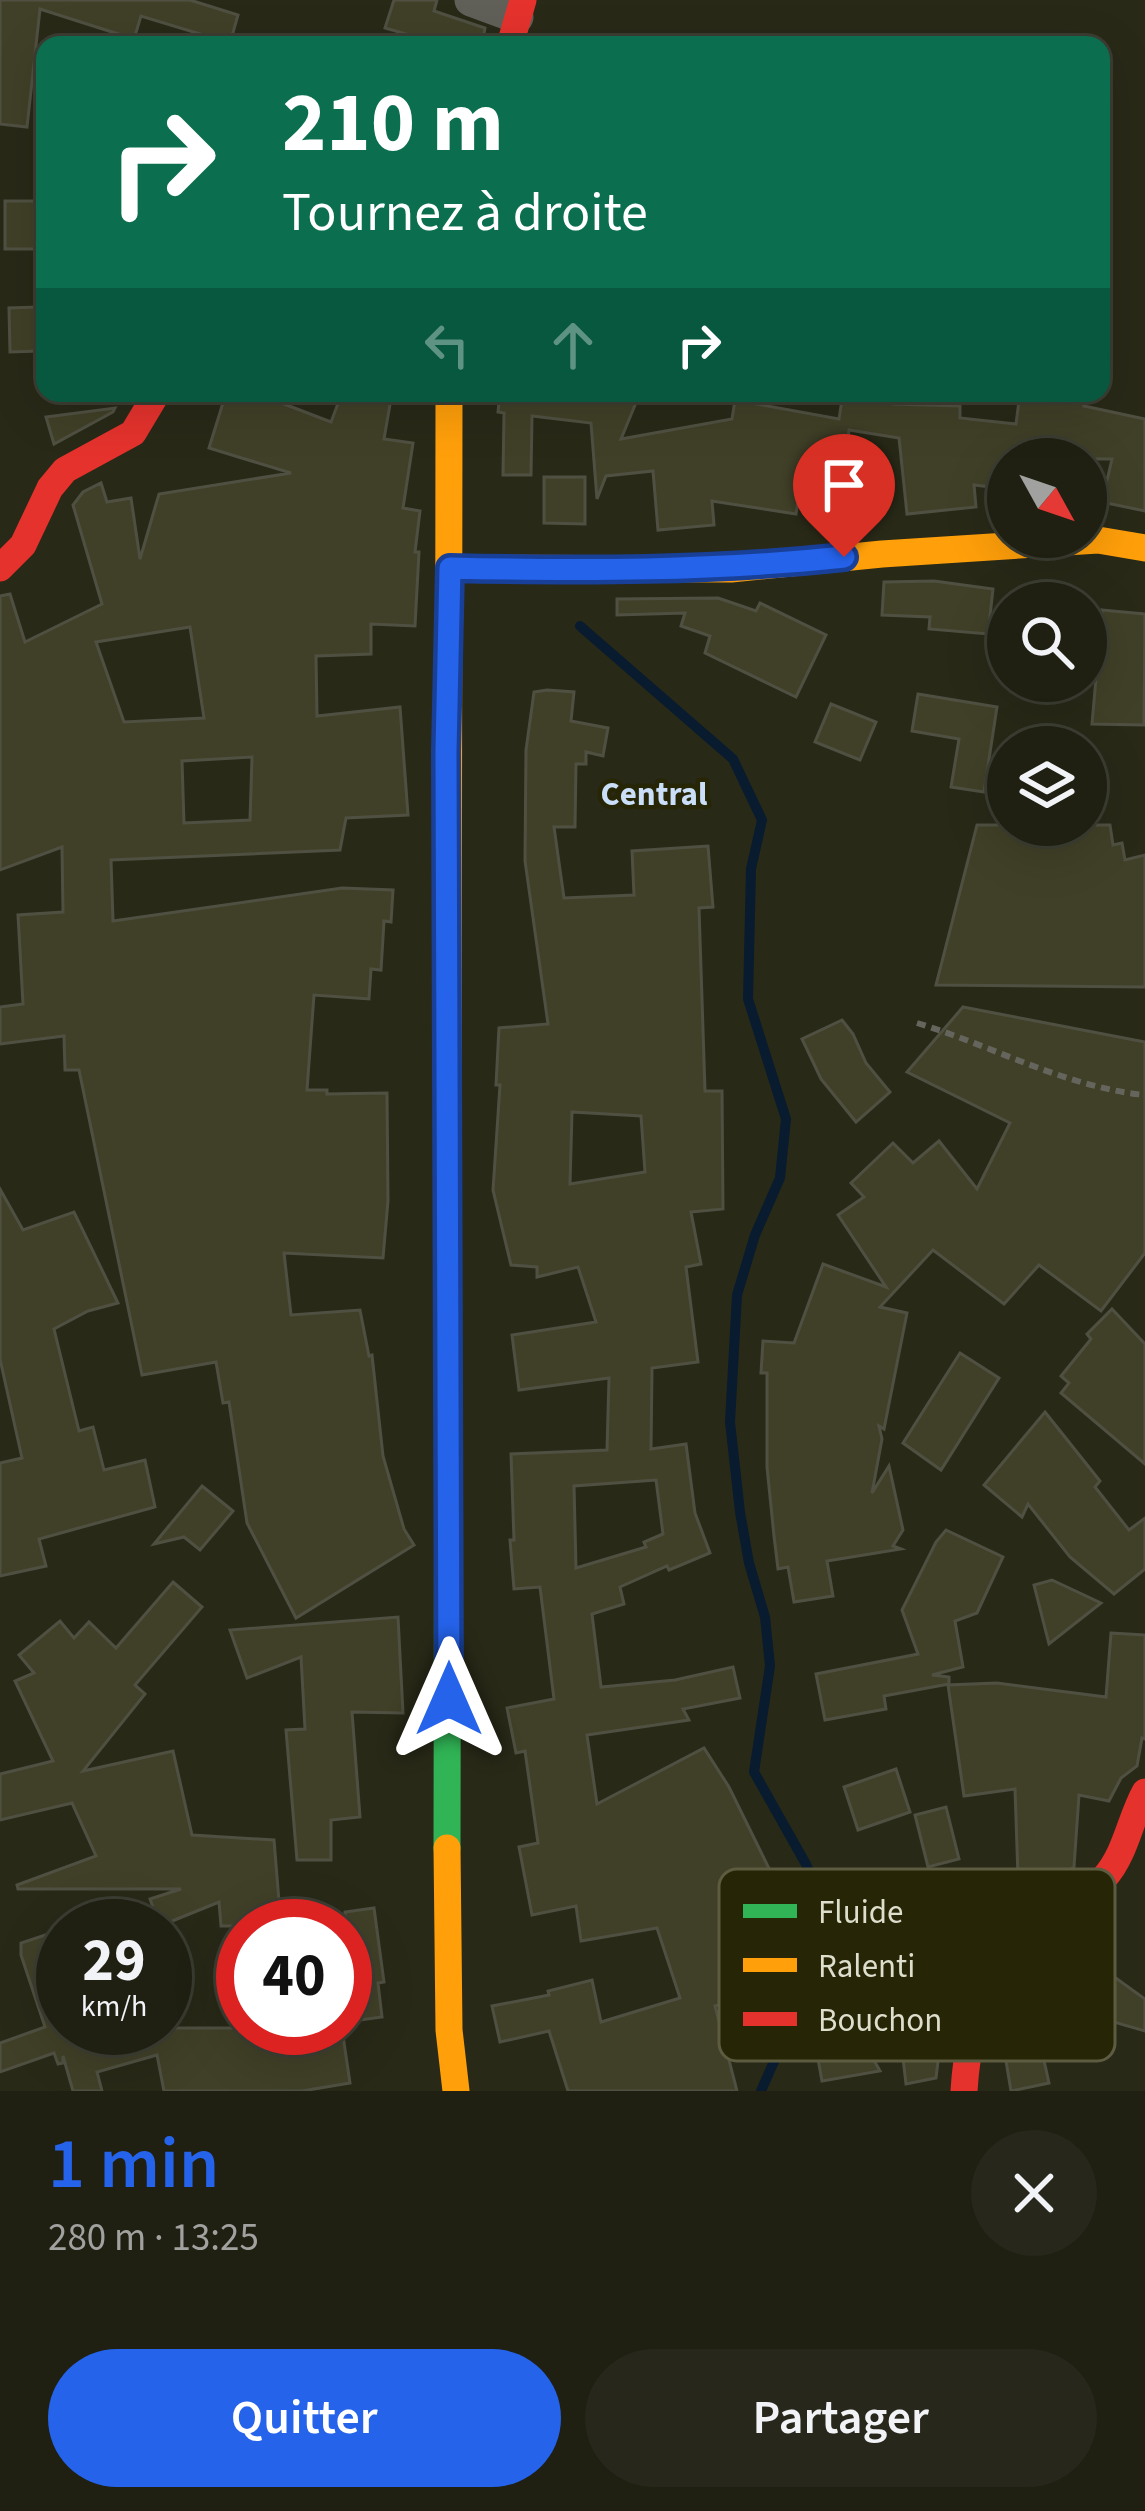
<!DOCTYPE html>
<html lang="fr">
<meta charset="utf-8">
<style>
body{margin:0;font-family:"Source Sans 3",sans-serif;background:#27271b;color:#f1f3f6;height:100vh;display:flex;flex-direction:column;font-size:45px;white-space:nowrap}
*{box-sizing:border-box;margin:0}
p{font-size:39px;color:#a1a29f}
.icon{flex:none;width:66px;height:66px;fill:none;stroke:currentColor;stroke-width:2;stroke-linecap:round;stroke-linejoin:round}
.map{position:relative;height:2091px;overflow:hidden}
.drawer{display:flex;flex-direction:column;background:#1f1f12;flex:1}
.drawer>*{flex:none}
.banner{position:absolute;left:36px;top:36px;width:1074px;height:366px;border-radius:24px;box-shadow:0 12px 48px #0002,0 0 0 3px #3c3d32;background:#0b6e4f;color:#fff;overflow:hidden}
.needle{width:78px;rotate:130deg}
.fabs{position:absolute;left:987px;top:438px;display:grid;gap:24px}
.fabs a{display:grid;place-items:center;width:120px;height:120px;border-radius:50%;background:#1f1f12;box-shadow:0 12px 48px #0002,0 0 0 3px #3c3d32;font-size:60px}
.speed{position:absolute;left:36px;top:1899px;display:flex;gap:24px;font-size:60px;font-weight:700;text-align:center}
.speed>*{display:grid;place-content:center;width:156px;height:156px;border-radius:50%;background:#1f1f12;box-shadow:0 12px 48px #0002,0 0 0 3px #3c3d32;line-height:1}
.speed small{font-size:30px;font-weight:400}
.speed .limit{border:18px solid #d22;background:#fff;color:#111}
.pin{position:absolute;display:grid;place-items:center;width:102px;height:102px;color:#fff;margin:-123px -51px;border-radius:50% 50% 50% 0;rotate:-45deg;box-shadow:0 0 12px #0007}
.pin .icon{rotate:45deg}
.me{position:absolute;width:132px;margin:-66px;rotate:0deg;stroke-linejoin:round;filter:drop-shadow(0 0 9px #0008)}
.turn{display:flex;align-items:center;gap:42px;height:252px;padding:0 48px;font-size:54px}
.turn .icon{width:156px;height:156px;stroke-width:2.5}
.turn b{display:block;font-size:84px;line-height:102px}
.lanes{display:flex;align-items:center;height:114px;padding:0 48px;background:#0003;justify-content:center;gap:60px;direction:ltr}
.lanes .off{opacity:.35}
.round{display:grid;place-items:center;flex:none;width:126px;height:126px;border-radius:63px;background:#27271b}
.summary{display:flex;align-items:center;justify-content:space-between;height:204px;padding:0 48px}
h1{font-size:72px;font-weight:600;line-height:90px;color:#2563eb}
.primary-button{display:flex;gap:24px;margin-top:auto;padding:24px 48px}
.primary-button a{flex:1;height:138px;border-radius:72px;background:#2563eb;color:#fff;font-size:48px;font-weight:600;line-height:138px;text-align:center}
.primary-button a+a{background:#27271b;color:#f1f3f6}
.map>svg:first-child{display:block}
</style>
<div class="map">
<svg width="1145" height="2091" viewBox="0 0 1145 2091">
<rect width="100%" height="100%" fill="#292918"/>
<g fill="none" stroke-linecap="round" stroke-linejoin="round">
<!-- stream -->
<polyline stroke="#091b2e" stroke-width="10" points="580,626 733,759 762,820 751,869 748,999 786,1119 780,1178 755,1235 737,1295 730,1422 740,1512 749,1563 765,1617 770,1666 754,1772 807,1866 820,1904 803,1950 787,2032 761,2091"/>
</g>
<!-- building -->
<g fill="#404028" stroke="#505042" stroke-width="3" fill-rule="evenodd">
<polygon points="0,0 190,0 238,15 230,43 141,16 134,39 40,9 27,127 0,124"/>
<polygon points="394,0 437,0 434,11 485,28 482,45 403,45 406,34 385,28"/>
<polygon points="5,201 43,201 44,249 5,249"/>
<polygon points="38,307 39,351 10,352 9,308"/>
<path d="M226 393H273L271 399 331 422 342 393H392L384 439 413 443 403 508 420 511 415 552H419L415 626 371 624V654L316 656 317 716 400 707 408 815 346 818 340 850 111 860 113 921 342 888 393 890 391 922 384 921 381 970 371 969 369 999 314 995 307 1090H327V1094L387 1093 388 1201 383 1258 284 1253 291 1315 360 1310 369 1356 372 1355 383 1456 404 1529 414 1545 296 1618 247 1523 229 1402 223 1403 216 1362 142 1375 79 1070H65L64 1036 0 1044V1007L23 1004 18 915 63 912 62 847 0 870V596L10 594 25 642 102 604 73 505 83 492 101 483 107 502 131 498 140 559 159 494 291 473 209 448ZM190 627 204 718 124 722 96 642ZM252 757 250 820 184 823 182 761Z"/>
<polygon points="500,393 640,393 621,439 732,419 735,400 839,419 843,393 896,393 894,404 960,406 960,418 1016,424 1020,393 1048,393 1048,398 1084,402 1084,406 1145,419 1145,511 1102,502 1112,459 1008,459 1008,489 974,485 976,507 907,514 899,438 849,430 844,468 804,462 796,514 712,501 714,525 658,530 653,471 606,476 597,499 591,423 532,416 531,475 503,475 504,413 498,412"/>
<polygon points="115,408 113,412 54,444 46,417"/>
<polygon points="544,477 585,477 585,524 544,523"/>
<polygon points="934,581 993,589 988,634 929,629 930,617 882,615 884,582"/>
<polygon points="718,598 756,611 760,603 826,635 796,697 705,653 710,636 681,626 685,613 617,615 617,599"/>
<polygon points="1102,610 1145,614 1144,725 1092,724"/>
<path d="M547 690 574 692 571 721 608 728 603 756 586 752V764H576L575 827H554L564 898 634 895 632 851 708 846 713 907 699 908 705 1091H722L723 1209 691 1212 701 1264 686 1267 698 1362 652 1368 651 1449 686 1444 695 1513 710 1553 669 1570 667 1566 620 1587 624 1604 592 1614 601 1687 675 1680 733 1667 740 1698 683 1709 689 1720 587 1735 597 1804 704 1748 729 1787 784 1899 748 1918 761 1951 751 1955 760 1996 715 2006 737 2091H568L549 2031 500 2042 492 2006 549 1995 548 1991 592 1980 601 2022 680 1998 657 1928 581 1941 576 1906 532 1915 519 1847 538 1843 525 1751 516 1753 507 1708 554 1699 540 1587 514 1589 510 1540H514L511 1454 607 1450 609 1378 519 1390 512 1335 596 1322 578 1267 537 1277V1267L511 1265 493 1190 500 1085H496L499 1028 548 1024 525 861 526 750 534 692ZM572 1112 641 1116 645 1172 570 1184ZM656 1480 663 1534 644 1542 646 1547 576 1568 574 1486Z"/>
<polygon points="918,694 997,707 984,792 951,787 959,739 912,731"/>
<polygon points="831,704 876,722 860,760 815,742"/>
<polygon points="977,825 1110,825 1113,845 1122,843 1125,860 1145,855 1145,987 936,985"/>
<polygon points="963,1007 1145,1042 1145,1253 1101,1311 1039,1265 1004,1304 933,1250 880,1307 907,1313 884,1429 879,1426 882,1439 872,1493 889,1466 903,1530 893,1546 901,1549 827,1561 833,1596 794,1602 788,1567 778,1569 774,1536 767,1467 767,1373 761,1373 763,1341 794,1343 823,1264 886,1287 838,1215 864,1197 851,1183 893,1143 913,1163 939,1141 977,1189 1010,1123 907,1072"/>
<polygon points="842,1020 853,1034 866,1063 890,1092 856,1122 821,1079 802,1039"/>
<polygon points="0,1189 23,1230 74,1212 118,1303 88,1311 54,1329 79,1431 93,1427 104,1470 145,1460 155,1507 39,1539 46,1566 0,1576 0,1463 22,1458 0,1359"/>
<polygon points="1112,1309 1145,1344 1145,1464 1061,1393 1069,1383 1061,1376 1091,1339 1087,1334"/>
<polygon points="960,1353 999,1378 941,1470 903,1443"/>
<polygon points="1045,1412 1100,1481 1095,1487 1129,1530 1145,1518 1145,1569 1114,1594 1070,1557 1028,1504 1022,1517 984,1485"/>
<polygon points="202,1486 233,1511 200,1550 184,1537 154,1544"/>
<polygon points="946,1530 1003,1557 977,1613 955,1621 963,1667 932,1675 949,1677 949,1684 884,1696 886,1709 825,1720 816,1674 918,1654 902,1610 936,1542"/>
<polygon points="1052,1580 1101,1603 1049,1644 1034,1585"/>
<polygon points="173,1582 202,1607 135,1685 145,1694 83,1771 173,1751 192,1835 274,1840 281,1926 221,1926 219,1902 160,1926 150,1899 181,1889 18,1889 17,1885 96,1856 72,1803 0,1820 0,1774 53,1761 15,1681 34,1673 19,1655 60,1621 74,1638 89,1622 116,1648"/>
<polygon points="398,1617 403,1713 352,1712 360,1817 331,1820 331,1860 297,1860 286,1730 305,1729 301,1657 247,1678 230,1630"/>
<polygon points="1111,1633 1145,1635 1145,1739 1142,1738 1137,1766 1121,1778 1109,1801 1079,1795 1074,1867 1053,1880 1018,1877 1015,1789 964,1796 948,1685 997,1683 1106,1697"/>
<polygon points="896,1769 910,1812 858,1830 844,1787"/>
<polygon points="946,1807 959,1859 928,1867 915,1815"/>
<polygon points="875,1891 883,1912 921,1910 923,1950 938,2009 933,2010 940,2045 936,2078 906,2084 903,2058 844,1902"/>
<polygon points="374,1908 384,1982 378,1983 382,2017 345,2022 345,1912"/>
<polygon points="63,1929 63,2028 286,2028 288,2038 342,2029 350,2083 302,2091 164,2091 157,2055 97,2072 102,2091 73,2091 63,2056 63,2063 58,2064 54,2053 0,2072 0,2043 45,2027 21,1955 21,1943"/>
<polygon points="1063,1940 1145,1999 1145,2031 1083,2013 1078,2029 1042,2017 1053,1983 1032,1968"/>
<polygon points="863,2041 880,2071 822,2081 816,2048"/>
<polygon points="1043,2056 1049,2083 1011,2091 1006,2061"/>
</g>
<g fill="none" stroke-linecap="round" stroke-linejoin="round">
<!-- path -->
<path stroke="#65655d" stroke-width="6" stroke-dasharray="9 6" stroke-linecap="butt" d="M917 1023C993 1046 1065 1087 1145 1095"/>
<!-- street -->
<polyline stroke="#606059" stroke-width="33" points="471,0 517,17"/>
<!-- fast -->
<polyline stroke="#30b455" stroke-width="27" points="447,1848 448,1253"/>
<!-- slow -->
<g stroke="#ff9f0a" stroke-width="27">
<polyline points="450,568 731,569 882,554 1098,540 1145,548"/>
<polyline points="448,1253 449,393"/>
<polyline points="447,1848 449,2030 456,2091"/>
</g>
<!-- jam -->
<g stroke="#e5322d" stroke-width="27">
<polyline points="510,45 523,0"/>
<polyline points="0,568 23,545 50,488 65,470 133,433 157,393"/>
<path d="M964 2091C968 2025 987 1959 1044 1919 1064 1904 1089 1896 1105 1877 1126 1853 1130 1819 1145 1792"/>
</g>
</g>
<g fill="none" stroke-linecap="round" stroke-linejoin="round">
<!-- route casing -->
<g stroke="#184099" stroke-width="30">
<path id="route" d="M449 1699 446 751 450 568C582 571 713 571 844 557"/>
</g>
<!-- route -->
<use href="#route" stroke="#2563eb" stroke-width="21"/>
</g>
<g text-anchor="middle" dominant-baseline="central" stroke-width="9" stroke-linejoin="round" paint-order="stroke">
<!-- neighbourhood labels -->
<g font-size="33" font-weight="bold" fill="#cadff7" stroke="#262506">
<text x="654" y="794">Central</text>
</g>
</g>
<!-- legend -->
<rect x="719" y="1869" width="396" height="192" rx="18" fill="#262506" stroke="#5d5c41" stroke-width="3"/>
<rect x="743" y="1904" width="54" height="14" fill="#30b455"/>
<rect x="743" y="1958" width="54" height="14" fill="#ff9f0a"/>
<rect x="743" y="2012" width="54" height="14" fill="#e5322d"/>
<g font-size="33" fill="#dddecc">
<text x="818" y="1923">Fluide</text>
<text x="818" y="1977">Ralenti</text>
<text x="818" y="2031">Bouchon</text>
</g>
</svg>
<div class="fabs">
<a><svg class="needle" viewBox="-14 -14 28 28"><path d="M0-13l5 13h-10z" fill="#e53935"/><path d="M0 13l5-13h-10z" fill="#a1a29f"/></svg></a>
<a><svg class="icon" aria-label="search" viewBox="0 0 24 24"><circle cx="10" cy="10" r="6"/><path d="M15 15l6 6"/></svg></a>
<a><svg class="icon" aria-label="layers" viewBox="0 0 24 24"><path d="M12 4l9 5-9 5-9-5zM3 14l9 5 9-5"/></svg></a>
</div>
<div class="speed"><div>29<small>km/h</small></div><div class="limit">40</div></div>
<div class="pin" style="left:844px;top:557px;background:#d93025"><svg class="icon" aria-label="arrive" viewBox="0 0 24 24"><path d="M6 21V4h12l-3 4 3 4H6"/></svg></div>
<svg class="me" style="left:449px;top:1699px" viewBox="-20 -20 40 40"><path d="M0-17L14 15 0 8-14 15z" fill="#2563eb" stroke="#fff" stroke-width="4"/></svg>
<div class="banner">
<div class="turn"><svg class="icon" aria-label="right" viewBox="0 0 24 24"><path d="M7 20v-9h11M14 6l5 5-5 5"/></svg><div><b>210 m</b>Tournez à droite</div></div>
<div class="lanes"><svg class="icon off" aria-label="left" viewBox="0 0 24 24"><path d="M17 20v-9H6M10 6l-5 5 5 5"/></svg><svg class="icon off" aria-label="ahead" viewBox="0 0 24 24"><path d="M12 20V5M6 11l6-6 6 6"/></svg><svg class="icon" aria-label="right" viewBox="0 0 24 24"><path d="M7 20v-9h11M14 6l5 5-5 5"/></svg></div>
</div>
</div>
<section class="drawer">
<div class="summary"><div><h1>1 min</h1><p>280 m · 13:25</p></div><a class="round"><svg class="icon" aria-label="close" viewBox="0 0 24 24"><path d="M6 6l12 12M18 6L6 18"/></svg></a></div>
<div class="primary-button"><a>Quitter</a><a>Partager</a></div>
</section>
